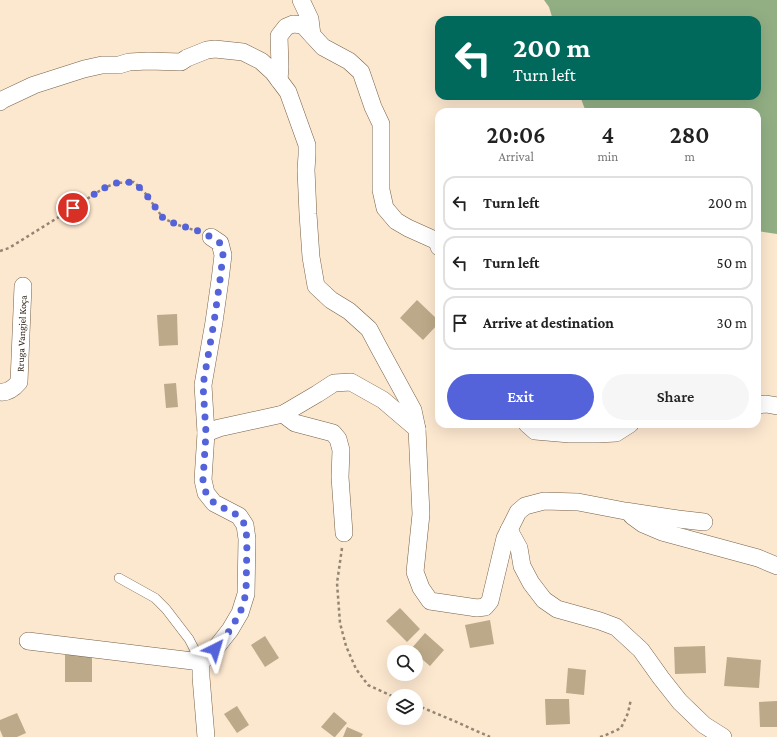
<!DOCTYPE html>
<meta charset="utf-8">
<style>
body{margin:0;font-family:"Crimson Pro",serif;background:#f6f6f6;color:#222;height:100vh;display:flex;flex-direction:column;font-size:15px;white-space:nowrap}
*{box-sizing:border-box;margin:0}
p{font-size:13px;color:#767676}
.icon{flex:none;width:22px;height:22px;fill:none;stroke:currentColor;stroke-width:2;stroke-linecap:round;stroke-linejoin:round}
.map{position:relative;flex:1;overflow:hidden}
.drawer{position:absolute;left:435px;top:108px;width:326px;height:320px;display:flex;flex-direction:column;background:#fff;border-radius:12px;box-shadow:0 4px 16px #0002}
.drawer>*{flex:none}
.top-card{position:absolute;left:435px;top:16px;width:326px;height:84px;border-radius:12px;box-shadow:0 4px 16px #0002;background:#00695c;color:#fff;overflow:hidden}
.controls{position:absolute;left:387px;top:645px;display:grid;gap:8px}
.controls a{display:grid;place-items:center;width:36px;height:36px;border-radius:50%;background:#fff;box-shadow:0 4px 16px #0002;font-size:20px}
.pin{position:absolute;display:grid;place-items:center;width:34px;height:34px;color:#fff;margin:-17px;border:2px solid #fff;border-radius:50%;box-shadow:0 1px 4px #0007}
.me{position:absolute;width:44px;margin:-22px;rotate:40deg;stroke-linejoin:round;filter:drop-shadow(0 0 3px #0008)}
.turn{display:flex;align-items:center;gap:14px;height:84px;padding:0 12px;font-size:18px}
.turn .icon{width:52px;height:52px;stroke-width:2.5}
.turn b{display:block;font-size:28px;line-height:34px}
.eta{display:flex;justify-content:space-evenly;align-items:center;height:68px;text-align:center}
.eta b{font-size:24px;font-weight:600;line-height:28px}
.primary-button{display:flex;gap:8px;margin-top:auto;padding:8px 12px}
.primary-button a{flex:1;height:46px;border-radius:24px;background:#5463d9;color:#fff;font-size:16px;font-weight:600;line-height:46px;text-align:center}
.primary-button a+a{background:#f6f6f6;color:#222}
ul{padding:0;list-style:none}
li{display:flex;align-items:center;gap:12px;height:54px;margin:0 8px 6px;padding:0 4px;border:2px solid #e0e0e0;border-radius:12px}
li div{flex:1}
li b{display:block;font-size:15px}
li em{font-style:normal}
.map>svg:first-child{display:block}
</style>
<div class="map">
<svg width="777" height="737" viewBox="0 0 777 737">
<rect width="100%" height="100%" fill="#fce7cf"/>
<!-- forest -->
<polygon fill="#92af84" points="544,0 777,0 777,234 757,231 757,112 586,112 580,96 757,96 757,20 553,20 549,7"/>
<!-- building -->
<g fill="#bca989">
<polygon points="417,300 439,321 439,323 423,340 400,318"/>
<polygon points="177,314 178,345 159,346 157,315"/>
<polygon points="176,383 178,407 166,408 164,384"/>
<polygon points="400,608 420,629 407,642 386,621"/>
<polygon points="490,620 494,644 470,648 465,625"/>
<polygon points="425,633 444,650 430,666 416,654 416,652 414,652 411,649"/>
<polygon points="265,636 279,658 265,667 251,645"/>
<polygon points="705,646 706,673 675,674 674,647"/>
<rect x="65" y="655" width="27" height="27"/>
<polygon points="727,657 761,660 759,688 724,686"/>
<polygon points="568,668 586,670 584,695 566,693"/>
<polygon points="545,699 569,699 570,724 546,725"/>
<polygon points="777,701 777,727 760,727 759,702"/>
<polygon points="237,706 249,725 237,733 224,714"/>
<polygon points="334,712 347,723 335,737 334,737 321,727"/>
<polygon points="17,713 26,733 17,737 3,737 0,730 0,720"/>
<polygon points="347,727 363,734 361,737 343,737"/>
</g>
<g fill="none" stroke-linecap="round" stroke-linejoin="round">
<!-- lane casing -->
<g stroke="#776046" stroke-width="10">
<polyline id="lane" points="119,578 155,598 166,609 189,639 201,662"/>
</g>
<!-- street casing -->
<g stroke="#776046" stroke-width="18">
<g id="street">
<polyline points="301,0 310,19 312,35"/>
<polyline points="279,80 280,67 279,36 286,27 293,24 303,25 312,35 323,47 349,61 361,72 373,107 381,124 381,190 385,208 396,221 408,228 437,241 439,247"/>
<polyline points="0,102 2,100 34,85 84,69 102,65 119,65 129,62 148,61 181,62 187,58 207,50 215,49 243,52 261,61 273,72 288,92 307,145 307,155 306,170 308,214 311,257 316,286 331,300 349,311 369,329 378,346 413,410 417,429"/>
<path id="s1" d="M0 392C8 393 14 388 19 382L23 286"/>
<polyline points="757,405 766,404 777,406"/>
<polyline points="283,414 295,423 333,433 338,439 341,450 340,477 344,533"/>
<polyline points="527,424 535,431 570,434 598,434 616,433 630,424"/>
<polyline points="206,433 219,428 283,414 317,394 334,383 351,382 383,400 417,429 421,514 415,572 421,588 430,601 477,608 485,607 490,601 505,538 518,512 525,506 544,501 578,502 625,511 678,519 704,522"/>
<polyline points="632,516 643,524 662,532 758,558 777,566"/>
<polyline points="509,530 519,548 522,566 531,583 544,600 557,609 600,621 616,627 641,650 661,678 680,702 704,725 723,737"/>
<polyline points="28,641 201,662"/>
<polyline points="206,737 201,677 201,662 215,649 230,630 240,613 246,594 247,539 245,525 239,516 214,503 206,493 203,480 206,433 203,385 214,322 220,280 223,255 220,243 211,237"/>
</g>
</g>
<!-- path -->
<g stroke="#958674" stroke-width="2.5" stroke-dasharray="3 3" stroke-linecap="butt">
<polyline points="0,251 9,248 54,220 104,188 116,183 134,182 145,193 163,218 178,225 197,231"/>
<polyline points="342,548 337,583 340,623 346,646 356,669 368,685 394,697"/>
<polyline points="416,705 452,720 490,737"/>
<polyline points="600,737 604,736 621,728 628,713 631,699"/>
</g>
<!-- lane -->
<use href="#lane" stroke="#fff" stroke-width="9"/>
<!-- street -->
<use href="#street" stroke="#fff" stroke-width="17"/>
</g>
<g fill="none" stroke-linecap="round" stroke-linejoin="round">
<!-- route -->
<polyline stroke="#5463d9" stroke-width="7" stroke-dasharray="0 12.6" points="73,208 104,188 116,183 134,182 145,193 163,218 178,225 194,229 211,237 220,243 223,255 220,280 214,322 203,385 206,433 203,480 206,493 214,503 239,516 245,525 247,539 246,594 240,613 230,630 215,649"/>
</g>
<g text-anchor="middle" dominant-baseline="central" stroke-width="3.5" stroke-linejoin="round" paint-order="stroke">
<!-- street labels -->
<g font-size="10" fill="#2d2318" stroke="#fce7cf">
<text stroke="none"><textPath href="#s1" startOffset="71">Rruga Vangjel Koça</textPath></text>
</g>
</g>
</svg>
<div class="controls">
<a><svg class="icon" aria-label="search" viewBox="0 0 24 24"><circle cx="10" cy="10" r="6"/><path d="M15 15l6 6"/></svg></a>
<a><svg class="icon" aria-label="layers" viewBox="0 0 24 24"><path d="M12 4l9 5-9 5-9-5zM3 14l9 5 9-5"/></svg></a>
</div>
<div class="pin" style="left:73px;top:208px;background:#d93025"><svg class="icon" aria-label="arrive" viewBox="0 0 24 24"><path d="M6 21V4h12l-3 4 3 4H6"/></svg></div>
<svg class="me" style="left:215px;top:649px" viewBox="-20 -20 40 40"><path d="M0-17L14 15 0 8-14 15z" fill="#5463d9" stroke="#fff" stroke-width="4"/></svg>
<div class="top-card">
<div class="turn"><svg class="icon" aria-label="left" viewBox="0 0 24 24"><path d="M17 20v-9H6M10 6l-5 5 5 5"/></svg><div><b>200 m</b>Turn left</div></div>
</div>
<section class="drawer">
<div class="eta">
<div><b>20:06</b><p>Arrival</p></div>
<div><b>4</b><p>min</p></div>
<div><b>280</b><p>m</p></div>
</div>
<ul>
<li><svg class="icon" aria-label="left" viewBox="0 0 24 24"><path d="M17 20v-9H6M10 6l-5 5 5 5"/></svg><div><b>Turn left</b></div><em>200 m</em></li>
<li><svg class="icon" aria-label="left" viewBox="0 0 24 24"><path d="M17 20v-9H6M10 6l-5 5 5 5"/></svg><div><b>Turn left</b></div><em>50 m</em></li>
<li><svg class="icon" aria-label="arrive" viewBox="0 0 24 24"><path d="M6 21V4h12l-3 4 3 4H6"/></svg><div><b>Arrive at destination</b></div><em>30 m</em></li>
</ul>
<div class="primary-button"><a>Exit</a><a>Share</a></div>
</section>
</div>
